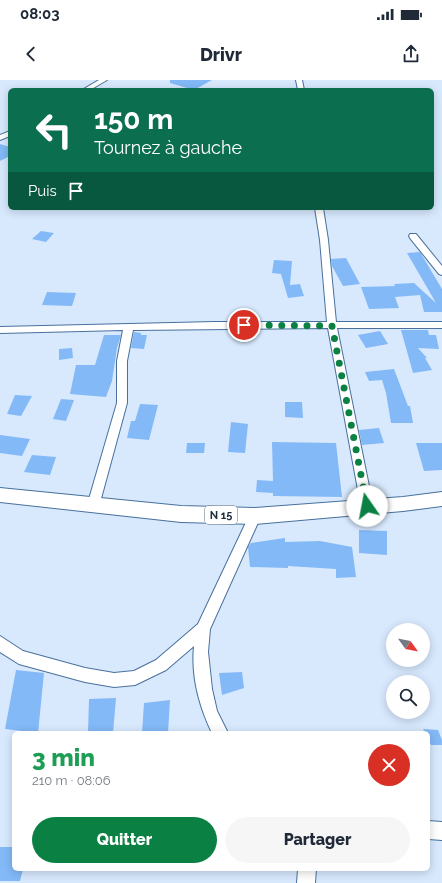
<!DOCTYPE html>
<html lang="fr">
<meta charset="utf-8">
<style>
body{margin:0;font-family:Raleway,sans-serif;background:#f6f6f7;color:#1f2937;height:100vh;display:flex;flex-direction:column;font-size:15px;white-space:nowrap}
*{box-sizing:border-box;margin:0}
p{font-size:13px;color:#747a83}
.icon{flex:none;width:22px;height:22px;fill:none;stroke:currentColor;stroke-width:2;stroke-linecap:round;stroke-linejoin:round}
.map{position:relative;flex:1;overflow:hidden}
.drawer{position:absolute;left:12px;top:651px;width:418px;height:140px;display:flex;flex-direction:column;background:#fff;border-radius:6px;box-shadow:0 2px 10px #0003}
.drawer>*{flex:none}
.banner{position:absolute;left:8px;top:8px;width:426px;height:122px;border-radius:6px;box-shadow:0 2px 10px #0003;background:#0b6e4f;color:#fff;overflow:hidden}
.needle{width:26px;rotate:123deg}
.tools{position:absolute;left:386px;top:543px;display:grid;gap:8px}
.tools a{display:grid;place-items:center;width:44px;height:44px;border-radius:50%;background:#fff;box-shadow:0 2px 10px #0003;font-size:20px}
.pin{position:absolute;display:grid;place-items:center;width:34px;height:34px;color:#fff;margin:-17px;border:2px solid #fff;border-radius:50%;box-shadow:0 1px 4px #0007}
.me{position:absolute;width:44px;margin:-22px;rotate:348deg;stroke-linejoin:round;filter:drop-shadow(0 0 3px #0008)}
.turn{display:flex;align-items:center;gap:14px;height:84px;padding:0 20px;font-size:18px}
.turn .icon{width:52px;height:52px;stroke-width:2.5}
.turn b{display:block;font-size:28px;line-height:34px}
.then{display:flex;align-items:center;height:38px;padding:0 20px;background:#0003;gap:8px;font-size:15px}
.round{display:grid;place-items:center;flex:none;width:42px;height:42px;border-radius:21px;background:#f6f6f7}
.headline{display:flex;align-items:center;justify-content:space-between;height:68px;padding:0 20px}
h1{font-size:24px;font-weight:800;line-height:30px;color:#1e9e55}
.button{display:flex;gap:8px;margin-top:auto;padding:8px 20px}
.button a{flex:1;height:46px;border-radius:24px;background:#0b8043;color:#fff;font-size:16px;font-weight:800;line-height:46px;text-align:center}
.button a+a{background:#f6f6f7;color:#1f2937}
.status{display:flex;justify-content:space-between;align-items:center;height:28px;padding:0 20px;background:#fff;direction:ltr}
.status svg{height:11px;fill:currentColor}
header{display:flex;justify-content:space-between;align-items:center;height:52px;padding:0 20px;background:#fff;font-size:18px;font-weight:800}
.map>svg:first-child{display:block}
</style>
<div class="status"><b>08:03</b><svg viewBox="0 0 49 12"><path d="M0 12V9h3v3zM5 12V6h3v6zM10 12V3h3v9zM15 12V0h3v12zM26 1h20v11H26zM47 4h2v5h-2z"/></svg></div>
<header><svg class="icon" aria-label="back" viewBox="0 0 24 24"><path d="M15 5l-7 7 7 7"/></svg>Drivr<svg class="icon" aria-label="share" viewBox="0 0 24 24"><path d="M12 15V3M7 8l5-5 5 5M5 13v7h14v-7"/></svg></header>
<div class="map">
<svg width="442" height="803" viewBox="0 0 442 803">
<rect width="100%" height="100%" fill="#d8e9fe"/>
<!-- building -->
<g fill="#83b9f7">
<polygon points="170,0 212,0 194,10 170,3"/>
<polygon points="0,64 10,67 10,76 0,81"/>
<polygon points="41,151 54,153 46,162 32,159"/>
<polygon points="420,172 442,209 442,232 424,232 420,215 395,217 399,228 369,229 361,207 395,206 394,204 414,203 436,223 407,173"/>
<polygon points="346,178 360,204 343,206 332,186 331,179"/>
<polygon points="274,180 292,181 290,205 300,204 304,216 288,218 281,194 272,193"/>
<polygon points="47,212 76,213 72,226 42,225"/>
<polygon points="401,250 428,250 429,255 436,255 439,269 418,268 427,278 425,278 432,290 413,293"/>
<polygon points="380,251 388,264 366,268 358,255"/>
<polygon points="134,252 141,253 141,255 147,255 144,269 131,268"/>
<polygon points="104,255 121,255 117,268 112,301 106,317 70,314 76,285 95,285"/>
<polygon points="72,268 73,278 59,280 59,269"/>
<polygon points="394,289 408,326 410,326 413,343 391,343 386,313 382,300 369,301 365,292"/>
<polygon points="15,315 32,316 21,336 7,334"/>
<polygon points="61,319 74,320 66,341 53,339"/>
<polygon points="285,322 302,322 303,338 285,337"/>
<polygon points="140,324 158,325 149,360 127,358 131,341 135,341"/>
<polygon points="231,342 248,344 245,373 228,372"/>
<polygon points="379,348 384,363 362,365 359,350"/>
<polygon points="0,355 30,359 22,376 0,373"/>
<polygon points="272,362 336,363 342,417 273,416 273,413 256,412 257,400 273,401"/>
<polygon points="187,363 205,363 204,373 186,373"/>
<polygon points="416,363 442,363 442,390 424,391"/>
<polygon points="32,375 56,377 50,395 24,392"/>
<polygon points="359,450 387,451 387,475 359,473"/>
<polygon points="285,458 285,462 320,461 352,467 356,497 336,498 336,489 288,486 288,488 250,487 248,467 251,463"/>
<polygon points="16,590 44,593 38,653 5,649"/>
<polygon points="242,592 244,608 222,615 219,593"/>
<polygon points="116,618 113,653 88,653 89,619"/>
<polygon points="170,620 168,653 142,653 144,623"/>
<polygon points="423,649 438,650 442,660 442,665 431,665 428,659 428,653 425,653"/>
<polygon points="0,767 14,767 14,789 23,789 20,801 0,801"/>
</g>
<g fill="none" stroke-linecap="round" stroke-linejoin="round">
<!-- minor casing -->
<g stroke="#48709d" stroke-width="2">
<g id="minor">
<polygon points="99,0 107,0 90,10 82,10"/>
<polygon points="296,0 302,0 304,10 298,10"/>
<polygon points="10,51 10,56 0,60 0,55"/>
<polygon points="315,128 323,128 328,160 336,242 442,242 442,248 337,248 373,426 371,430 367,431 363,430 361,426 328,248 133,250 127,281 127,323 99,426 97,430 93,431 89,430 87,426 117,323 117,281 123,250 0,253 0,247 215,242 327,242 320,160"/>
<polygon points="410,154 416,154 442,186 442,195 439,194 410,158 409,156"/>
<path d="M255 431 259 432 261 436 210 549 208 572 212 609 217 631 228 653H212C199 626 191 596 194 566L166 590 135 605 114 607 85 602 19 584 0 572V556L23 571 85 588 114 593 134 591 156 580 198 544 249 436 251 432Z"/>
<polygon points="428,741 442,742 442,760 428,759"/>
<polygon points="298,789 316,789 315,803 297,803"/>
</g>
</g>
<!-- highway casing -->
<g stroke="#48709d" stroke-width="2">
<polygon id="highway" points="0,408 181,426 255,428 403,417 442,412 442,426 403,431 255,444 181,442 0,422"/>
</g>
<!-- minor -->
<use href="#minor" fill="#fff" fill-rule="evenodd"/>
<!-- highway -->
<use href="#highway" fill="#fff" fill-rule="evenodd"/>
</g>
<g fill="none" stroke-linecap="round" stroke-linejoin="round">
<!-- route -->
<polyline stroke="#0b8043" stroke-width="7" stroke-dasharray="0 12.6" points="244,245 332,246 367,426"/>
</g>
<g text-anchor="middle" dominant-baseline="central" stroke-width="4" stroke-linejoin="round" paint-order="stroke">
<!-- shield labels -->
<rect fill="#fff" stroke="#5f6b79" stroke-width="1" x="205" y="426" width="32" height="18" rx="3"/>
<g font-size="11" font-weight="bold" fill="#1b2c3f">
<text x="221" y="435">N 15</text>
</g>
</g>
</svg>
<div class="tools">
<a><svg class="needle" viewBox="-14 -14 28 28"><path d="M0-13l5 13h-10z" fill="#e53935"/><path d="M0 13l5-13h-10z" fill="#747a83"/></svg></a>
<a><svg class="icon" aria-label="search" viewBox="0 0 24 24"><circle cx="10" cy="10" r="6"/><path d="M15 15l6 6"/></svg></a>
</div>
<div class="pin" style="left:244px;top:245px;background:#d93025"><svg class="icon" aria-label="arrive" viewBox="0 0 24 24"><path d="M6 21V4h12l-3 4 3 4H6"/></svg></div>
<svg class="me" style="left:367px;top:426px" viewBox="-20 -20 40 40"><circle r="19" fill="#fff"/><path d="M0-13L10 11 0 6-10 11z" fill="#0b8043"/></svg>
<div class="banner">
<div class="turn"><svg class="icon" aria-label="left" viewBox="0 0 24 24"><path d="M17 20v-9H6M10 6l-5 5 5 5"/></svg><div><b>150 m</b>Tournez à gauche</div></div>
<div class="then">Puis<svg class="icon" aria-label="arrive" viewBox="0 0 24 24"><path d="M6 21V4h12l-3 4 3 4H6"/></svg></div>
</div>
<section class="drawer">
<div class="headline"><div><h1>3 min</h1><p>210 m · 08:06</p></div><a class="round" style="background:#d93025;color:#fff"><svg class="icon" aria-label="close" viewBox="0 0 24 24"><path d="M6 6l12 12M18 6L6 18"/></svg></a></div>
<div class="button"><a>Quitter</a><a>Partager</a></div>
</section>
</div>
